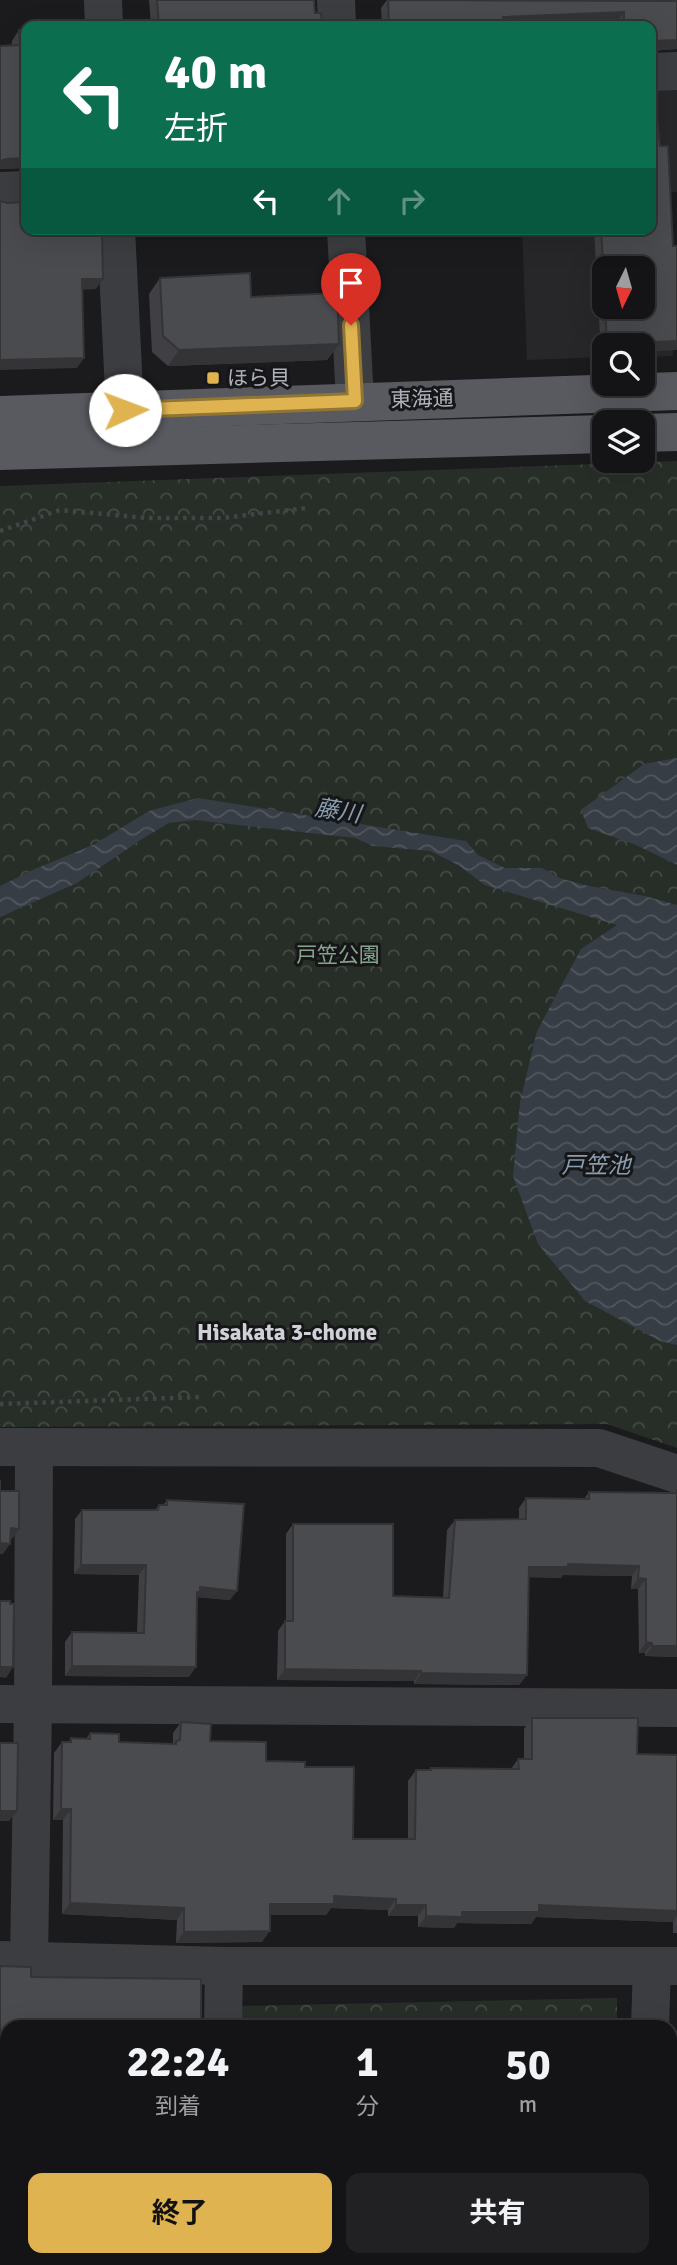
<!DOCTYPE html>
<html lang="ja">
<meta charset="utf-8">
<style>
body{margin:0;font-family:Signika,"Noto Sans JP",sans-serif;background:#212123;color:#f1f3f6;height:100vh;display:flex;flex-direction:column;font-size:26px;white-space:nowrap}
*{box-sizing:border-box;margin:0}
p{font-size:23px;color:#9d9ea1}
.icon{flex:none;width:38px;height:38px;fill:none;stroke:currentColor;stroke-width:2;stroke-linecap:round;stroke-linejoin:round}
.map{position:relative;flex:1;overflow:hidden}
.side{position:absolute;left:0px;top:2020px;width:677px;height:247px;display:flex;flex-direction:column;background:#141416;border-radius:21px 21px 0 0;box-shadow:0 7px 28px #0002,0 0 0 2px #333335}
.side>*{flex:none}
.banner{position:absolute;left:21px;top:21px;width:635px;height:214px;border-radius:14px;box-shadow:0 7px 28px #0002,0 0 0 2px #333335;background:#0b6e4f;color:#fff;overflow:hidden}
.needle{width:46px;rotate:185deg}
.fabs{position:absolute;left:592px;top:256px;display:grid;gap:14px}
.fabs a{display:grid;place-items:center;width:63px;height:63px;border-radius:14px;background:#141416;box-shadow:0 7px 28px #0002,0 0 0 2px #333335;font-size:35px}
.pin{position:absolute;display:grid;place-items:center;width:60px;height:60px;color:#fff;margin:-72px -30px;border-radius:50% 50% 50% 0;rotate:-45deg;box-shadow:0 0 7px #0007}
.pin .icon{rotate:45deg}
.me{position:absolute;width:77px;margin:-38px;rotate:88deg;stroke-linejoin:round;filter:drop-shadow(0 0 5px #0008)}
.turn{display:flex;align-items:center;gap:24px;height:147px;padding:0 28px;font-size:32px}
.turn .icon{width:91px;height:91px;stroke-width:2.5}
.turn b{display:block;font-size:49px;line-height:60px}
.lanes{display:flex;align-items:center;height:66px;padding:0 28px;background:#0003;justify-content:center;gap:35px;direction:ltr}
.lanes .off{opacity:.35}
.eta{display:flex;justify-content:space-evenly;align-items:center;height:119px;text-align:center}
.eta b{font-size:42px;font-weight:700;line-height:49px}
.button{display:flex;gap:14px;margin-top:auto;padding:14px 28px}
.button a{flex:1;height:80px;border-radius:14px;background:#dfb450;color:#111;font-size:28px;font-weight:700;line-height:80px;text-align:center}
.button a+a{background:#212123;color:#f1f3f6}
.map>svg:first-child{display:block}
</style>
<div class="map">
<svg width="677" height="2265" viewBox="0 0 677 2265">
<defs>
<pattern id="park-crowns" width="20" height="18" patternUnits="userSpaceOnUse" patternTransform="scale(1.75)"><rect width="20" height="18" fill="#272e28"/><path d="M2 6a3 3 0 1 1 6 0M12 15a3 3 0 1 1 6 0" fill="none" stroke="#444a45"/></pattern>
<pattern id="water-waves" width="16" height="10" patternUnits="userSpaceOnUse" patternTransform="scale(1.75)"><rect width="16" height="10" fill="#363d44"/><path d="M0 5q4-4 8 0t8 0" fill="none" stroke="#51575d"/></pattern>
</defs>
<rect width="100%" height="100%" fill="#1b1b1d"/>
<!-- built -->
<path fill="#272729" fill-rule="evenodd" d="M677 87V192L667 193 673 356 642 357V345H604V357L527 360 522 229H651L656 193 654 88ZM604 268H642V306H604Z"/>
<!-- park -->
<g fill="url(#park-crowns)">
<polygon points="677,461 677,1448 607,1424 0,1427 0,486"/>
<polygon points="617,1998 617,2026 239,2026 238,2006"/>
</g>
<!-- water -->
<g fill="url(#water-waves)">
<polygon points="677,758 677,865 636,845 588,828 581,810 644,764"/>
<polygon points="198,798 466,841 478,855 505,868 542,868 560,878 584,885 645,896 677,905 677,1345 660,1341 585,1301 538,1244 513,1176 520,1102 537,1031 581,949 617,925 485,885 458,865 430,851 373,846 355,838 194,820 169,823 142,839 77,883 0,917 0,886 35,869 93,845 149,811"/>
</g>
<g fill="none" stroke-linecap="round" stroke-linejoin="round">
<!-- path -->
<g stroke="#424448" stroke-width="4.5" stroke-dasharray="3.5 5" stroke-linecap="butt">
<polyline points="0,531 60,510 147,518 222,518 307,508"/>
<polyline points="0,1404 200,1397"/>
</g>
<!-- minor -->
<g stroke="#3c3d41" stroke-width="38">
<polyline points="103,0 104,26"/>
<polyline points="336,0 337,26"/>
<polyline points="651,72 677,71"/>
<polyline points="0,191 26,190"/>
<polyline points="116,229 125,410"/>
<polyline points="346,229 355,401"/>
<polyline points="0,1447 599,1448 677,1474"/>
<polyline points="0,1704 677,1708"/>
<polyline points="0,1960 224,1966 652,1966"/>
<polyline points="29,1960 33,1705 34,1448"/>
<polyline points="223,2026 224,1966"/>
<polyline points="650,2026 652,1966 676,1966"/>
<polyline points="0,2192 7,2193"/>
<polyline points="670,2202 677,2202"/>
</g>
<!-- major -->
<g stroke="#585a60" stroke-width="38">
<polyline points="0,415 677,391"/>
<polyline points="642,433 677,432"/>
<polyline points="0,451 604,434"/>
</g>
</g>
<!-- wall -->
<g fill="#404044" fill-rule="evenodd">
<polygon points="149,0 314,0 315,13 322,26 151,26"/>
<polygon points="387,0 668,0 677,49 651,51 651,26 617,26 617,22 520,26 382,26 381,8"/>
<polygon points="19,30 26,30 26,168 0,169 12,41"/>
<path d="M594 229H651L642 345H604V353H601ZM604 268 642 306H604Z"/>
<polygon points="160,278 251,297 339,344 327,360 168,366 152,352 149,294"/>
<polygon points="677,1486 677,1657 645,1656 645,1653 639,1653 638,1589 631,1589 632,1576 563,1575 561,1578 529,1577 527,1675 519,1685 414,1684 414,1681 277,1680 278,1631 285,1621 286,1621 286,1534 293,1524 393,1596 443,1597 447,1530 455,1520 519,1519 519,1508 526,1498 584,1499 589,1492 672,1493"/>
<polygon points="167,1500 230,1600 197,1597 189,1677 65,1676 65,1642 72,1632 137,1633 139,1575 74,1574 75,1519 82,1510 155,1510 159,1505 163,1505"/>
<polygon points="532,1718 637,1754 677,1755 677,1933 673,1933 673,1922 536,1917 531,1924 457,1923 454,1928 418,1927 418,1916 388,1916 388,1910 331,1908 326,1915 270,1915 262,1942 176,1943 177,1920 62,1914 63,1820 53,1820 54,1753 62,1742 69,1742 71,1738 86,1739 90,1733 119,1742 173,1744 173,1733 181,1722 210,1741 266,1761 305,1767 353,1839 408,1839 408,1781 416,1770 429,1770 431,1768 511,1769 518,1759 524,1759 524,1729"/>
<polygon points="677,2111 677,2164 675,2164"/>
<polygon points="192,2259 275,2259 304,2265 188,2265"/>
</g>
<!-- shaded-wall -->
<g fill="#343437">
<polygon points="624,12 617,22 497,26 503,17"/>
<polygon points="677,40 677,49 651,51 651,41"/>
<polygon points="26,158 26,168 0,169 0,161 6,159"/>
<polygon points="82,279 103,279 96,289 74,290"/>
<polygon points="677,341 677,350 642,352 642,345 607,345 607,344"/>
<polygon points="339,344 327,360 168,366 179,350"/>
<polygon points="84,358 77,368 0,370 0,360"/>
<polygon points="11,1528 19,1529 12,1539 3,1539"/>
<polygon points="0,1543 10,1544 3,1554 0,1554"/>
<polygon points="568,1564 639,1566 632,1576 563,1575 561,1578 522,1577 529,1567"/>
<polygon points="81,1565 146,1565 139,1575 74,1574"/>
<polygon points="638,1578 646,1579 638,1589 631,1589"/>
<polygon points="200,1587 237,1591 230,1600 196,1597 193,1602"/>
<polygon points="646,1642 652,1643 645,1653 639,1653"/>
<polygon points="652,1646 677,1646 677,1657 645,1656"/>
<polygon points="72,1666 196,1667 189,1677 65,1676"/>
<polygon points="0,1667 13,1667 6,1678 0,1677"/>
<polygon points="285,1669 421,1671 414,1681 277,1680"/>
<polygon points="421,1673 527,1675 519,1685 414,1684"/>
<polygon points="61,1809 71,1809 63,1820 53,1820"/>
<polygon points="0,1811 17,1811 9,1821 0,1821"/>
<polygon points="334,1896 396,1899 388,1910 331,1908 326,1915 262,1915 270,1904"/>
<polygon points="70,1903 184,1908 177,1920 62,1914"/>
<polygon points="396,1905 426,1905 418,1916 388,1916"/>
<polygon points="539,1905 677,1911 677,1916 673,1922 536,1917 531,1924 457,1923 454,1928 418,1927 426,1916"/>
<polygon points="270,1931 262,1942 176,1943 184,1932"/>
<polygon points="2,2110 7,2110 7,2126 0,2126"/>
</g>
<!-- building -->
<g fill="#4a4b4f" stroke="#343437" stroke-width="2">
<polygon points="157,0 314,0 315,13 321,13 322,26 159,26"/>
<polygon points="388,0 677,1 677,40 651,41 651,26 624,26 624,12 503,17 504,26 389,26"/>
<polygon points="19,30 26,30 26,158 6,159 0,161 0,46 20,45"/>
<polygon points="651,108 656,108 660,146 668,146 673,246 677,246 677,341 607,344 605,306 642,306 642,268 604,268 604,276 601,229 651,229"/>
<polygon points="0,201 7,203 26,202 26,229 83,229 83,233 102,233 103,279 82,279 84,358 0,360"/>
<polygon points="250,273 251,297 337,293 339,344 179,350 163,336 160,278"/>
<polygon points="0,1480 0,1491 19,1491 19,1529 11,1528 10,1544 0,1543"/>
<polygon points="677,1489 677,1646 652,1646 652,1643 646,1642 646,1579 638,1578 639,1566 568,1564 568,1567 529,1567 527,1675 421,1673 421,1671 285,1669 285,1621 293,1621 293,1524 393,1524 393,1596 449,1598 455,1520 526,1519 526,1498 589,1499 589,1492 676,1493"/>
<polygon points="167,1500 244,1504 237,1591 200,1587 200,1592 197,1592 196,1667 72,1666 72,1632 144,1633 146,1565 81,1565 82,1510 158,1510 159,1505 167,1505"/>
<polygon points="0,1601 10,1601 10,1604 14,1604 13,1667 0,1667"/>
<polygon points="532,1718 638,1718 637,1754 677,1755 677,1911 539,1905 539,1912 462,1912 462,1917 426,1916 426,1905 396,1905 396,1899 334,1896 334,1904 270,1904 270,1931 184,1932 184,1908 70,1903 71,1809 61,1809 62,1742 71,1742 71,1738 90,1739 90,1733 119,1734 119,1742 176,1744 176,1741 180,1740 181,1722 211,1724 210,1741 266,1742 266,1761 305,1762 305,1767 354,1767 353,1839 415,1839 416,1770 431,1770 431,1768 519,1769 518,1759 532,1759"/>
<polygon points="0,1743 18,1743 17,1811 0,1811"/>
<polygon points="0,1966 31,1967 31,1977 201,1979 201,2026 7,2026 7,2110 2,2110 0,2137"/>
<polygon points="199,2259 275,2259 304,2265 198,2265"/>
</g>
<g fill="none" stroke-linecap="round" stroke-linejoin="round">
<!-- route casing -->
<g stroke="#917534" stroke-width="18">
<polyline id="route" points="125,410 355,401 351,325"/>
</g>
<!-- route -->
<use href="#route" stroke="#dfb450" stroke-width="12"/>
</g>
<!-- markers -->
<rect fill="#dfb450" stroke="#161618" stroke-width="2.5" x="206" y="371" width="14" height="14" rx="3.5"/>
<g text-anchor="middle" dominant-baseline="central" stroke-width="6" stroke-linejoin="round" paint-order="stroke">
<!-- poi labels -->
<g font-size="21" fill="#afb2bb" stroke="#161618" text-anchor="start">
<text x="227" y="378">ほら貝</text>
</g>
<!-- street labels -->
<g font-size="21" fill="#afb2bb" stroke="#161618">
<text transform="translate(422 399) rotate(-2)">東海通</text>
</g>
<!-- park labels -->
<g font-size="21" fill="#88a38b" stroke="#161618">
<text x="338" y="955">戸笠公園</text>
</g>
<!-- water labels -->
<g font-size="23" font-style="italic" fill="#8a9eb1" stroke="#161618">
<text transform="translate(338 811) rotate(9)">藤川</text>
<text x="596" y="1165">戸笠池</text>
</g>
<!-- neighbourhood labels -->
<g font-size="23" font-weight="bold" fill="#cfd1d7" stroke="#161618">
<text x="287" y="1332">Hisakata 3-chome</text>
</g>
</g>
</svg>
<div class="fabs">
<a><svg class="needle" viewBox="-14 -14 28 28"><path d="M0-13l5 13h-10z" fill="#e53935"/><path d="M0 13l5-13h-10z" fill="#9d9ea1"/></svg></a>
<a><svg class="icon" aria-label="search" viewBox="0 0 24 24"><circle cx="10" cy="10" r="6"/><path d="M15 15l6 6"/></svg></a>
<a><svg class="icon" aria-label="layers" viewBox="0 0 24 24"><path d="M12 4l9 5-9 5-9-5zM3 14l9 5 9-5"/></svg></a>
</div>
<div class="pin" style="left:351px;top:325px;background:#d93025"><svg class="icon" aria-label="arrive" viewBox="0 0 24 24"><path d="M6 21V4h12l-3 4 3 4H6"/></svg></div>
<svg class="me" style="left:125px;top:410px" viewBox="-20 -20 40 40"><circle r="19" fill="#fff"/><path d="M0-13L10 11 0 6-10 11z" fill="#dfb450"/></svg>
<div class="banner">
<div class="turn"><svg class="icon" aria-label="left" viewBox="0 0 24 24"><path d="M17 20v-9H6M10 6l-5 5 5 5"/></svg><div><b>40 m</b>左折</div></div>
<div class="lanes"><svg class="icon" aria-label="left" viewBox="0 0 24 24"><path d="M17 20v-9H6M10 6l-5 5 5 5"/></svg><svg class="icon off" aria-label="ahead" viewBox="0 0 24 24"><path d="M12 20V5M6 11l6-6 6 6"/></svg><svg class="icon off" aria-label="right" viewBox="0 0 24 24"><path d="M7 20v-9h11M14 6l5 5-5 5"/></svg></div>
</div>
<section class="side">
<div class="eta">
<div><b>22:24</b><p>到着</p></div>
<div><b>1</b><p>分</p></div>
<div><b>50</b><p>m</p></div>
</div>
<div class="button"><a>終了</a><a>共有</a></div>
</section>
</div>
